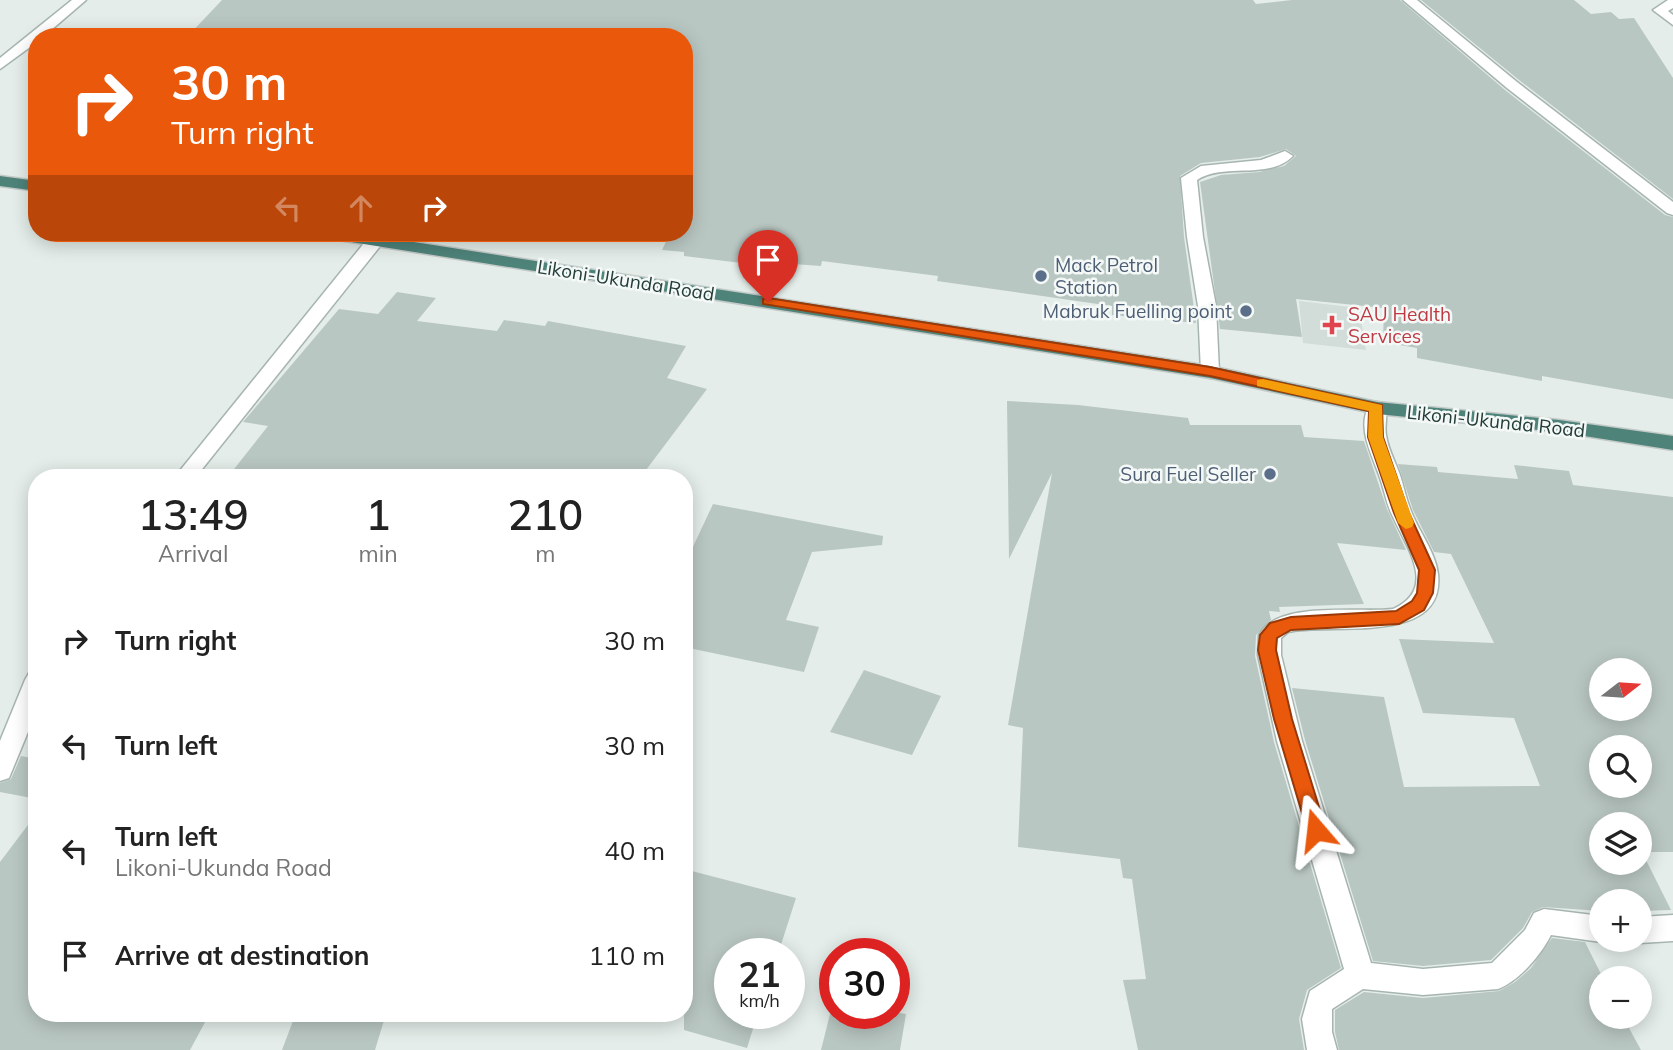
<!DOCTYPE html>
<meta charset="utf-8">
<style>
body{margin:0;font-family:Mulish,sans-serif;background:#f2f2f2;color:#222;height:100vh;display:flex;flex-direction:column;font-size:26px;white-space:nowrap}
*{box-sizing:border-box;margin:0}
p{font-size:23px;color:#767676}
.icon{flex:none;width:38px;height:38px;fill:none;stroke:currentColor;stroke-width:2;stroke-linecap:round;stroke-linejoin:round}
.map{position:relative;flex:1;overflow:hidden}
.panel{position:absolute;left:28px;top:469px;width:665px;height:553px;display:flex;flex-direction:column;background:#fff;border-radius:28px;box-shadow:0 4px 18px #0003}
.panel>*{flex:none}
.guide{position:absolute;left:28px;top:28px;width:665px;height:214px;border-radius:28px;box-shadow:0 4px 18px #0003;background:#ea580c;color:#fff;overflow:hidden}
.needle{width:46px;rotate:73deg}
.buttons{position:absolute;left:1589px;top:658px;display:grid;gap:14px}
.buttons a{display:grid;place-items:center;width:63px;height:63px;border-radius:50%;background:#fff;box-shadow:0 4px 18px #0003;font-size:35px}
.speed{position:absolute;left:714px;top:938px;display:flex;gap:14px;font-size:35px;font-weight:700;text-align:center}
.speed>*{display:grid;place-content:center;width:91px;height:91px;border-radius:50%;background:#fff;box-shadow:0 4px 18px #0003;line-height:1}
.speed small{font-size:18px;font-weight:400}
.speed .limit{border:10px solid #d22;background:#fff;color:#111}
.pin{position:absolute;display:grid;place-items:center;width:60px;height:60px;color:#fff;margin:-72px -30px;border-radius:50% 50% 50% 0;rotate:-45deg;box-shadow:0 0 7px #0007}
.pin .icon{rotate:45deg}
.me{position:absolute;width:77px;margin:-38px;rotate:343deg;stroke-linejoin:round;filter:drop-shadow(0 0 5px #0008)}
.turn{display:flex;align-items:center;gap:24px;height:147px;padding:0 28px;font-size:32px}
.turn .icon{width:91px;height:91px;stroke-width:2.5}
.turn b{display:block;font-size:49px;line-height:60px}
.lanes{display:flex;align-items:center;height:66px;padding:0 28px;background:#0003;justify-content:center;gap:35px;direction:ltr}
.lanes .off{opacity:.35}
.eta{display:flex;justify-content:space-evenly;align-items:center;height:119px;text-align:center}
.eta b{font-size:42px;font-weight:600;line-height:49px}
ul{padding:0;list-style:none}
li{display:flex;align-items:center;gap:21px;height:105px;padding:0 28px}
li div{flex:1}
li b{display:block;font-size:26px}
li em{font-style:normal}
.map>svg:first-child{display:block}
</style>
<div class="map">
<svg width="1673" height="1050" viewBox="0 0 1673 1050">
<rect width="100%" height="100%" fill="#e4ede9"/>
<!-- built -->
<polygon fill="#d2dcd8" points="1299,301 1359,308 1366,350 1303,343"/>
<!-- building -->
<g fill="#b9c7c2" fill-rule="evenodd">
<polygon points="222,0 1253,0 1256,4 1292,0 1400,0 1505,90 1665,215 1673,217 1673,399 1542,376 1542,381 1417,358 1417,348 1383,342 1384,308 1296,299 1302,337 1220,329 1200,182 1221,175 1259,172 1284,166 1296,156 1286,149 1260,157 1201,163 1180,176 1184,237 1196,323 1112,315 1112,306 937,281 938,276 822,261 821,266 793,264 792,269 684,256 684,252 662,250 670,233 684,233 684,37 187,37"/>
<polygon points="1421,0 1574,0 1591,14 1611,12 1619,19 1634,18 1673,78 1673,199 1519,80"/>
<polygon points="397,292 436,298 417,321 497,331 504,320 545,326 548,321 686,346 667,378 707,389 640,478 227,478 268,426 243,422 339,309 378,314"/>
<polygon points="1007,401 1078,405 1188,418 1190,425 1301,425 1304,437 1364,441 1387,509 1406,550 1337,543 1364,604 1279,607 1280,612 1269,611 1271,620 1256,635 1255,656 1274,742 1341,968 1307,990 1299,1019 1304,1050 1138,1050 1123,980 1146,979 1132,879 1123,878 1120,859 1018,847 1023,728 1008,725 1052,473 1009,559"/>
<path d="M1398 464 1437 467 1438 472 1518 479 1514 465 1569 471 1573 485 1673 497V852H1642L1671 910 1640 911V901H1601V911L1543 907 1532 912 1523 928 1491 960 1423 966 1373 961 1305 740 1292 688 1384 697 1404 787 1540 786 1514 718 1423 713 1399 639 1494 643 1451 554 1434 552 1413 510ZM1601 670H1640V709H1601ZM1601 747H1640V786H1601ZM1601 824H1640V863H1601Z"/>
<polygon points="713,504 883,536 882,545 812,552 786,620 819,627 804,672 684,647 684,566"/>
<polygon points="864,670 941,696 912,755 830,732"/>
<polygon points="21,756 37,759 37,799 0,792 0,783 11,779"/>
<polygon points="37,813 37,1013 210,1013 190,1050 0,1050 0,862"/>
<polygon points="684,869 796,898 778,954 730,954 730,1013 758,1013 747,1048 684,1030"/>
<polygon points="1552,938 1585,942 1603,978 1601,978 1601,1017 1623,1017 1641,1050 1339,1050 1335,1032 1335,1010 1364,992 1423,998 1499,991 1515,982 1531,968"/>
<polygon points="834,998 835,1013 894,1012 906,1014 900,1050 821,1050"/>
<polygon points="296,1013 335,1013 385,1017 375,1050 282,1050"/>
</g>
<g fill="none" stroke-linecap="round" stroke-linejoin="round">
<!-- minor casing -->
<g stroke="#a7b5b0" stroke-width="3">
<g id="minor">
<polygon points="1403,0 1417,0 1517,82 1673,202 1673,215 1667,213 1507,88"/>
<polygon points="1668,0 1673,0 1673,8 1668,11 1673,15 1673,25 1653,10"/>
<path d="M1285 151 1293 156C1268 181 1225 162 1197 180L1203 237 1216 306 1219 372 1210 378 1203 376 1201 372 1198 306 1187 237 1181 178 1201 166 1261 160Z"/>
<polygon points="375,236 383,241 381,245 195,478 174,478 369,237"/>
<path d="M1377 402 1384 404C1389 412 1384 425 1386 435 1388 449 1395 461 1400 475 1404 487 1406 499 1411 511 1419 532 1435 551 1438 574 1446 647 1330 622 1288 632L1281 638V655L1302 741 1371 963 1423 969 1492 963 1525 930 1534 913 1544 909 1601 916V940H1606L1601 942 1551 935C1541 955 1519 981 1498 989L1423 995 1363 989 1332 1009V1032L1337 1050H1307L1302 1019 1310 991 1344 969 1277 741 1258 655 1259 635C1277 600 1358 613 1393 609 1438 589 1407 548 1393 517 1387 506 1385 493 1381 481 1374 458 1355 428 1370 404Z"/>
<polygon points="37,671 37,710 9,778 0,781 0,741 25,680 29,673"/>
<polygon points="1673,915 1673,941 1640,943 1632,940 1640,940 1640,917"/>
</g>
</g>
<!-- tertiary casing -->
<g stroke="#a7b5b0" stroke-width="3">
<polygon id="tertiary" points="72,0 86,0 43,37 37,37 37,42 0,69 0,58"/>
</g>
<!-- trunk casing -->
<g stroke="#c2c9c7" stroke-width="3">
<g id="trunk">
<polygon points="0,176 37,181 37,191 0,186"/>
<polygon points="318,233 356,233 1210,366 1377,402 1559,420 1673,436 1673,450 1559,432 1377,414 1210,378 326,238"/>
</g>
</g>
<!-- minor -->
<use href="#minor" fill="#fff" fill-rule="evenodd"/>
<!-- tertiary -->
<use href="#tertiary" fill="#fff" fill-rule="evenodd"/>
<!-- trunk -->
<use href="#trunk" fill="#4e837a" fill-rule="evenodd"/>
</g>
<!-- route -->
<polygon fill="#ea580c" stroke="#983908" stroke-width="2" points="768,298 1210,367 1382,405 1383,437 1409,513 1435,570 1433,593 1424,610 1399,624 1291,630 1277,638 1276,650 1292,719 1326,830 1323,836 1316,839 1309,836 1307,830 1274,719 1258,650 1260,635 1270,623 1291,617 1396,611 1412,601 1417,593 1419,570 1394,513 1368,437 1369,411 1210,376 763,304 763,299"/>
<!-- slow -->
<polygon fill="#f59e0b" points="1263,379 1382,405 1383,437 1414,523 1412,527 1406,529 1398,523 1368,437 1369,411 1257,386 1257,380"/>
<!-- markers -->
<g fill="#5c6f8a" stroke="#f4f9f7" stroke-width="2.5">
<circle cx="1041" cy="276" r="7"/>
<circle cx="1246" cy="311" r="7"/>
<circle cx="1270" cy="474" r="7"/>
</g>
<path fill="#e0444e" stroke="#f4f9f7" stroke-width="2.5" d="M1328.5 314.5h7v7h7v7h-7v7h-7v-7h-7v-7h7z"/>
<g text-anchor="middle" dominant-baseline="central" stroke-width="5" stroke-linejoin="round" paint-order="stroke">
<!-- service labels -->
<g font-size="19" fill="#4e5e75" stroke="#f4f9f7" text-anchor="end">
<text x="1055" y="265" text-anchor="start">Mack Petrol<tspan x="1055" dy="22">Station</tspan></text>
<text x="1232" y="311">Mabruk Fuelling point</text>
<text x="1256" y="474">Sura Fuel Seller</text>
</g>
<!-- street labels -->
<g font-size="19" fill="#243d38" stroke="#f4f9f7">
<text transform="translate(626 280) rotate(9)">Likoni-Ukunda Road</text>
<text transform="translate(1496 421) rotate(6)">Likoni-Ukunda Road</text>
</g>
<!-- health labels -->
<g font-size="19" fill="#be3a42" stroke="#f4f9f7" text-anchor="start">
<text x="1348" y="314">SAU Health<tspan x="1348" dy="22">Services</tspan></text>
</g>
</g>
</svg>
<div class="buttons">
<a><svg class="needle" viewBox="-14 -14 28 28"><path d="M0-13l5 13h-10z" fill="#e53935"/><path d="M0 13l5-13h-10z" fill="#767676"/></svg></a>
<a><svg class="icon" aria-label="search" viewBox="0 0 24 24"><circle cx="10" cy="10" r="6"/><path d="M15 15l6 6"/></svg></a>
<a><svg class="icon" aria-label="layers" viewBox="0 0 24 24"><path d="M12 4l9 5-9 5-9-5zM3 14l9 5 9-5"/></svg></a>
<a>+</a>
<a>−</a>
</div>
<div class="speed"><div>21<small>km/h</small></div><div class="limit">30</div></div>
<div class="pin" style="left:768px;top:302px;background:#d93025"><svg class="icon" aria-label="arrive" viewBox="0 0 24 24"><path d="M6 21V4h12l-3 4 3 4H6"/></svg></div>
<svg class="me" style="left:1316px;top:830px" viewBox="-20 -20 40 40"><path d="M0-17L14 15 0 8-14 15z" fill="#ea580c" stroke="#fff" stroke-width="4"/></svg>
<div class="guide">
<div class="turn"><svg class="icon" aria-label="right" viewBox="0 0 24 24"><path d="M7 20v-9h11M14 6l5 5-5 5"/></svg><div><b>30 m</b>Turn right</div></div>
<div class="lanes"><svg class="icon off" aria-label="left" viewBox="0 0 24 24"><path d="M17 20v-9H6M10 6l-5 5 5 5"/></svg><svg class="icon off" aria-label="ahead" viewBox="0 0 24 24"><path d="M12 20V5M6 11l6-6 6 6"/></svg><svg class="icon" aria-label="right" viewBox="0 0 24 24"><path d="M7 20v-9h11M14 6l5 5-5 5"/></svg></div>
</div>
<section class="panel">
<div class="eta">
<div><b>13:49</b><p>Arrival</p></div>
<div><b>1</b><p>min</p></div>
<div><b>210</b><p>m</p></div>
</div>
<ul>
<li><svg class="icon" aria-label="right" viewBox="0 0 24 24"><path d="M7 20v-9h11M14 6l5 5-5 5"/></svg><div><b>Turn right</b></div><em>30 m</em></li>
<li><svg class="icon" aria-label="left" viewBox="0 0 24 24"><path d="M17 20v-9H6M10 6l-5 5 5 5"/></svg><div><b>Turn left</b></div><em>30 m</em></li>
<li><svg class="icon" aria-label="left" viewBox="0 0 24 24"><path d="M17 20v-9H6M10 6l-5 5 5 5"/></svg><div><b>Turn left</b><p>Likoni-Ukunda Road</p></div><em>40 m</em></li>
<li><svg class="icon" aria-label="arrive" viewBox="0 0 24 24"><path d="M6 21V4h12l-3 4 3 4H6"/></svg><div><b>Arrive at destination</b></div><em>110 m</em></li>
</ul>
</section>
</div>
